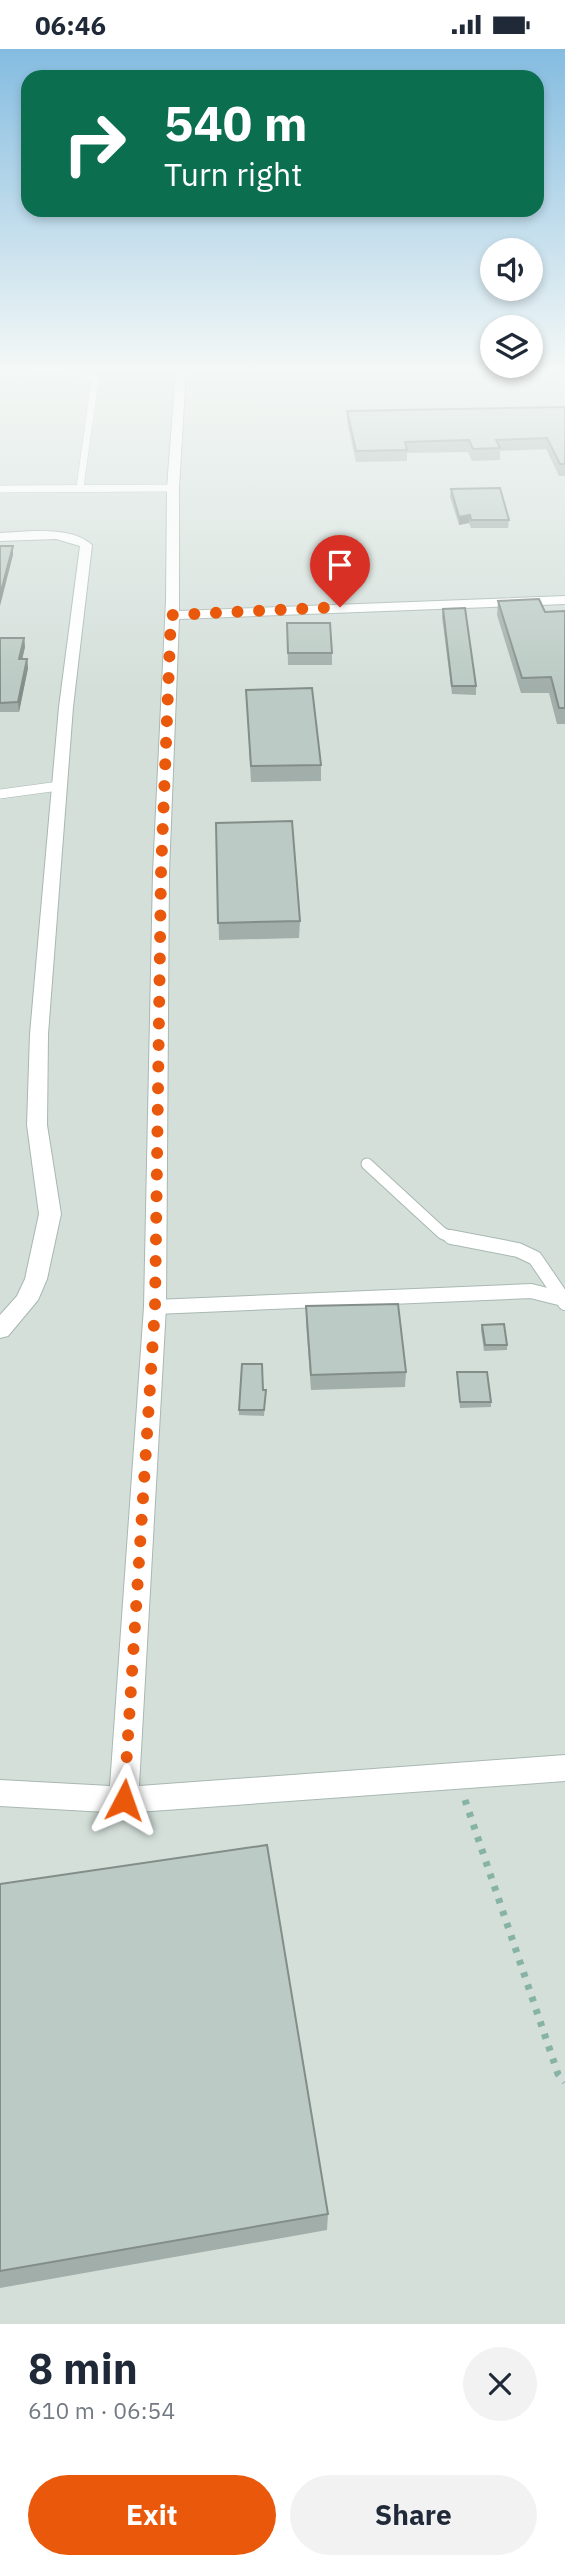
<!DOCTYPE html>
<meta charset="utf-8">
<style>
body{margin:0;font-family:"IBM Plex Sans",sans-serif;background:#f2f2f3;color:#1f2937;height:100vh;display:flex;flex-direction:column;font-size:26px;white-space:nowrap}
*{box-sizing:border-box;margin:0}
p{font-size:23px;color:#747a83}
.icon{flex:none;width:38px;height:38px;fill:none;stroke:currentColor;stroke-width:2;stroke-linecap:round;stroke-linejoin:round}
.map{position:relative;height:2275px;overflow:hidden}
.side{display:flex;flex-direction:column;background:#fff;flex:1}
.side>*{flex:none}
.banner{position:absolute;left:21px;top:21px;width:523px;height:147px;border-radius:21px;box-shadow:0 4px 10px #0003;background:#0b6e4f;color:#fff;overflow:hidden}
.tools{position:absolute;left:480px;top:189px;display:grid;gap:14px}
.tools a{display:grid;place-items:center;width:63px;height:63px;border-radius:50%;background:#fff;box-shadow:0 4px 10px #0003;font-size:35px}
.pin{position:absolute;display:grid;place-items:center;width:60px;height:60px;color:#fff;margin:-72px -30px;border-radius:50% 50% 50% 0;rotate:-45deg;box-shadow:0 0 7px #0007}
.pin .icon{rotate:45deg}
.me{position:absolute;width:77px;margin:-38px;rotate:4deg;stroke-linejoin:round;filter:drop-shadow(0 0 5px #0008)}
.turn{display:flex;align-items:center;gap:24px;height:147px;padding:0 28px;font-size:32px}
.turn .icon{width:91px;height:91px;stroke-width:2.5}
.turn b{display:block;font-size:49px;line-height:60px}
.round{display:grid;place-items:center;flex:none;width:74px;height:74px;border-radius:37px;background:#f2f2f3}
.summary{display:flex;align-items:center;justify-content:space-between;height:119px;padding:0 28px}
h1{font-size:42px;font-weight:700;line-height:52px}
.button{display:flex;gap:14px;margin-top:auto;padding:14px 28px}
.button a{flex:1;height:80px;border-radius:42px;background:#ea580c;color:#fff;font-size:28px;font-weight:700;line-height:80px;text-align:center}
.button a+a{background:#f2f2f3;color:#1f2937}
.status{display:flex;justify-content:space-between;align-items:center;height:49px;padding:0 35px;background:#fff;direction:ltr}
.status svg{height:19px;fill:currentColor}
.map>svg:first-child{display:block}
</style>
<div class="status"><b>06:46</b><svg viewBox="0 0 49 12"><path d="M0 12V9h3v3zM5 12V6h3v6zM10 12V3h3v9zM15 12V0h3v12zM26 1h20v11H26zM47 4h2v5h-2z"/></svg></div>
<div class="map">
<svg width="565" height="2275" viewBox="0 0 565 2275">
<rect width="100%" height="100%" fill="#e6efeb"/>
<!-- built -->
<rect fill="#d4dfda" x="0" y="321" width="565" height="1954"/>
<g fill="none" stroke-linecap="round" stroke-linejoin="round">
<!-- lane-far3 casing -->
<g stroke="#a8b8b2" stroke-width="8">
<g id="lane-far3">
<path d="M0 325C31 323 67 315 95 331L80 438"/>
<polyline points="0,440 173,439"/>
</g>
</g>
<!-- lane-far2 casing -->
<g stroke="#a8b8b2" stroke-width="10">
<polyline id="lane-far2" points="0,745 59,737"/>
</g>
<!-- lane-far1 casing -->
<g stroke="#a8b8b2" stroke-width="13">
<polyline id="lane-far1" points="367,1115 442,1184 455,1190"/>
</g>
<!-- lane casing -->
<g stroke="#a8b8b2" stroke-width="16">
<g id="lane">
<polyline points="451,1188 518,1201 535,1209 563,1250"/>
<polyline points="155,1258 531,1242 563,1250 565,1254"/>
</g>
</g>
<!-- street casing -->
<g stroke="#a8b8b2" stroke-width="2">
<g id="street">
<polygon points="176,321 186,321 179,439 179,562 565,547 565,555 179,570 169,824 166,1258 139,1737 565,1706 565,1732 124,1764 0,1757 0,1731 110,1737 144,1258 153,824 166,552 167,439"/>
<path d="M33 482C53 482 77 482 92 496L73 658 48 985 47 1076 61 1165 47 1230 38 1251 8 1287 0 1289V1266L17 1247 25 1230 39 1165 27 1076 30 985 59 658 80 497 56 490 0 492V484Z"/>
</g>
</g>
<!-- path -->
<polyline stroke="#86b3a5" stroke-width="7" stroke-dasharray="5 8" stroke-linecap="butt" points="465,1751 558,2025 565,2033"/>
<!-- lane-far3 -->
<use href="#lane-far3" stroke="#fff" stroke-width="7"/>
<!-- lane-far2 -->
<use href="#lane-far2" stroke="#fff" stroke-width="9"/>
<!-- lane-far1 -->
<use href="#lane-far1" stroke="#fff" stroke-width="11"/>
<!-- lane -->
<use href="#lane" stroke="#fff" stroke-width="14"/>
<!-- street -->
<use href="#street" fill="#fff" fill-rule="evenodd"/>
</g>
<!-- wall -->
<g fill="#a1aea9">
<polygon points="565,358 565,427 559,427 546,400 500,402 500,411 472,412 468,403 407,404 407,412 356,413 347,373 347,362"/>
<polygon points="451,440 509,471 508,479 471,479 469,474 459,476 450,448"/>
<polygon points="498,552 545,563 565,562 565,675 557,675 549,644 521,644 497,566"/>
<polygon points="443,560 476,637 476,646 452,645 442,568"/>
<polygon points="287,574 332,604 332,616 288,616"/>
<polygon points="0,589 24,589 25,598 22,610 27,610 28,619 19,663 0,663"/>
<polygon points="246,641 321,716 321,732 251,733"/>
<polygon points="216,774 300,872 299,889 219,891"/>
<polygon points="306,1257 406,1323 405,1338 311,1341 306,1273"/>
<polygon points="482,1276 507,1296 507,1301 484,1302 481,1281"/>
<polygon points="457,1323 491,1353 491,1358 460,1359 457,1329"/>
<polygon points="263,1341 266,1341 264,1367 239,1366 239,1361"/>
<polygon points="0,1835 328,2165 327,2181 0,2239"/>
</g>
<!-- shaded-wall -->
<g fill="#838d89">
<polygon points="470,466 469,474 459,476 459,468"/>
<polygon points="13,497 13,506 0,557 0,546"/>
<polygon points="24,589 25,598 20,620 19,610"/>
<polygon points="27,610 28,619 19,663 18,653"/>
</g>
<!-- building -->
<g fill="#bbcac4" stroke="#838d89" stroke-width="2">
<polygon points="565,358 565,415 560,415 547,389 496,391 500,399 473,400 469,391 405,393 407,401 356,402 347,362"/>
<polygon points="500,439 509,471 471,471 470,466 459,468 451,440"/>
<polygon points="0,497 13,497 0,546"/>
<polygon points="539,550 545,563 565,562 565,659 559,659 551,628 522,629 498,552"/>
<polygon points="465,559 476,637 452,637 443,560"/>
<polygon points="287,574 330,574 332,604 288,604"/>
<polygon points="0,589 24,589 19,610 27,610 18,653 0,654"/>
<polygon points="312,639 321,716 251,717 246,641"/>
<polygon points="292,772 300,872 218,874 216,774"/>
<polygon points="398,1255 406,1323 311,1326 306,1257"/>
<polygon points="504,1275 507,1296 485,1296 482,1276"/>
<polygon points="242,1315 262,1315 263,1341 266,1341 264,1361 239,1361"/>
<polygon points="457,1323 487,1323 491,1353 460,1353"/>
<polygon points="267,1796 328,2165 0,2222 0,1835"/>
</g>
<!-- sky -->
<linearGradient id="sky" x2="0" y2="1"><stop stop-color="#84bce0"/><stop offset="0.5" stop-color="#f4f8f6"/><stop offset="1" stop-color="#f4f8f6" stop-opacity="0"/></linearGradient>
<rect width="565" height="639" fill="url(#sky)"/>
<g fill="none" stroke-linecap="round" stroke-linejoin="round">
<!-- route -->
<polyline stroke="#ea580c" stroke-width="12" stroke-dasharray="0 21.6" points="124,1751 155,1258 161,824 171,566 340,558"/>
</g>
</svg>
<div class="tools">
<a><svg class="icon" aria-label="sound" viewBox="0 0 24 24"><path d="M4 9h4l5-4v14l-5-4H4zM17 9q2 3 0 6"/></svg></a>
<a><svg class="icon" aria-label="layers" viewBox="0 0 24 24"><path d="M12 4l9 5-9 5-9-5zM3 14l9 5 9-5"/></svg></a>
</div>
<div class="pin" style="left:340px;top:558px;background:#d93025"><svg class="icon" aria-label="arrive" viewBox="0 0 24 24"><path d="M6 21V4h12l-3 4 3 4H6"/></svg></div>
<svg class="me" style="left:124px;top:1751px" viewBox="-20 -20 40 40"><path d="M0-17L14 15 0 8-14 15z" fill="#ea580c" stroke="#fff" stroke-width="4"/></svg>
<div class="banner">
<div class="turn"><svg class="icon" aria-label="right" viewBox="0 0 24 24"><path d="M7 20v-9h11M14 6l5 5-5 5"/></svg><div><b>540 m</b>Turn right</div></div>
</div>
</div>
<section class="side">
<div class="summary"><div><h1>8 min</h1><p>610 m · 06:54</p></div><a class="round"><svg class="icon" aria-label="close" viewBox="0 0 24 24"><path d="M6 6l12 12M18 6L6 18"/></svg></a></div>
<div class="button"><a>Exit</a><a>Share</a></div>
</section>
